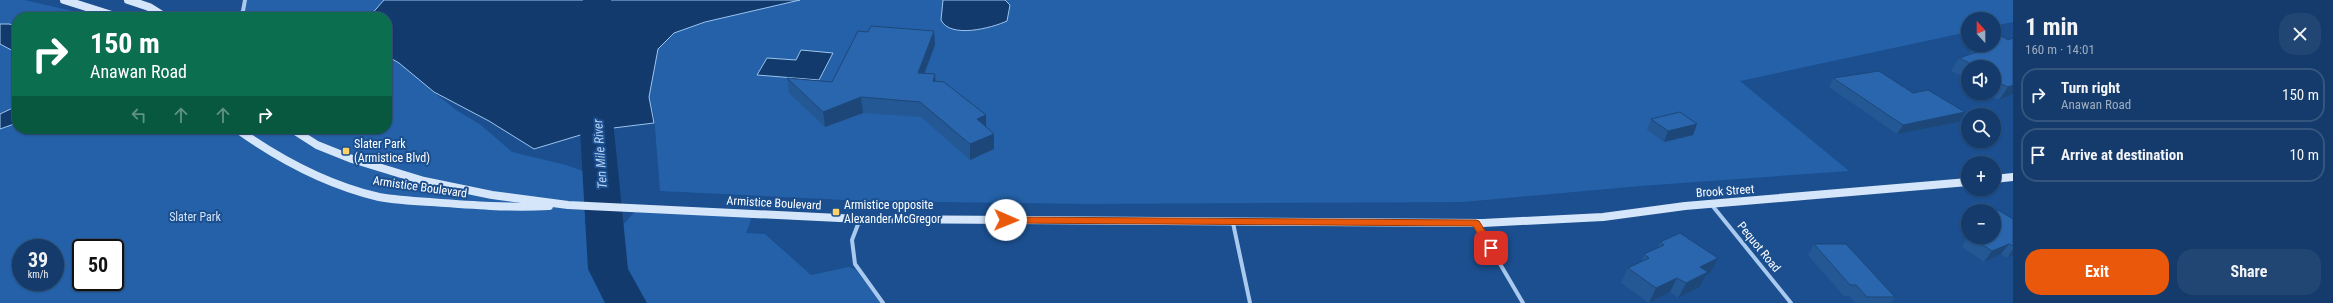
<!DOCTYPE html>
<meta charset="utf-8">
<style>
body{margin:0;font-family:"Roboto Condensed",sans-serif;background:#214673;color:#f1f3f6;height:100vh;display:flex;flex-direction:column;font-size:15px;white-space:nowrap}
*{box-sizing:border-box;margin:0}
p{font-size:13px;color:#9dadc1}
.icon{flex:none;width:22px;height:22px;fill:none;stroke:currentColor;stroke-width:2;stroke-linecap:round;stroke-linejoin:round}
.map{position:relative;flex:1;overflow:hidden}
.drawer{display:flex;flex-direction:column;background:#143b6b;width:320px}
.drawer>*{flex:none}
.hud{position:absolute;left:12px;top:12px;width:380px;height:122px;border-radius:16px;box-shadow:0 1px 3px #0004,0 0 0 1px #33557e;background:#0b6e4f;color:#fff;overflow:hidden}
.needle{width:26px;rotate:339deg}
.fabs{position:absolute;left:1961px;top:12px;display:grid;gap:8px}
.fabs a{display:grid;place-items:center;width:40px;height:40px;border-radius:50%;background:#143b6b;box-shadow:0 1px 3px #0004,0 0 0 1px #33557e;font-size:20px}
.speed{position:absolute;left:12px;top:239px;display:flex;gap:8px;font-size:20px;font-weight:700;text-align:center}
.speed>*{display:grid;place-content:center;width:52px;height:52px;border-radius:50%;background:#143b6b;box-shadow:0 1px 3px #0004,0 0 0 1px #33557e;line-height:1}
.speed small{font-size:10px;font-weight:400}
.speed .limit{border:2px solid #111;border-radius:6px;background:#fff;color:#111}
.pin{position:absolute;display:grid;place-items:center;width:34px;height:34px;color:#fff;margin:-17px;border-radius:8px;box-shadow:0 2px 6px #0006}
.me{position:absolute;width:44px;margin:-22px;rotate:91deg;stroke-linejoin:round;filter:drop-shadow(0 0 3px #0008)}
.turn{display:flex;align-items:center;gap:14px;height:84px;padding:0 12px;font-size:18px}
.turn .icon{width:52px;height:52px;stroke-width:2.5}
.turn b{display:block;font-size:28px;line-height:34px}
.lanes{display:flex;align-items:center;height:38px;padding:0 12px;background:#0003;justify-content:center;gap:20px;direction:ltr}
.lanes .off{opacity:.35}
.round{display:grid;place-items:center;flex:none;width:42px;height:42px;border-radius:16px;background:#214673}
.headline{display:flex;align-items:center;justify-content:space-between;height:68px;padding:0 12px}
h1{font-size:24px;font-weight:700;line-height:30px}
.action{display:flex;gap:8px;margin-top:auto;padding:8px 12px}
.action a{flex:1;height:46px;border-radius:16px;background:#ea580c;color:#fff;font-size:16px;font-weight:700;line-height:46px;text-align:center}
.action a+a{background:#214673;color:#f1f3f6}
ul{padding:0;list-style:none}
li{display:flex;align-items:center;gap:12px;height:54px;margin:0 8px 6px;padding:0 4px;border:2px solid #33557e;border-radius:16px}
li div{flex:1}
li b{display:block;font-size:15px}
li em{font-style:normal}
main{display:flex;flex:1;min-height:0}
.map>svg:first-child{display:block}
</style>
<main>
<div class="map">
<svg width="2013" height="303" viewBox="0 0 2013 303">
<rect width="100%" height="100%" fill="#1b4f8f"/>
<!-- green -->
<g fill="#2461a8" fill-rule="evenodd">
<path d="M0 0H24L100 17H17V129H387V54L411 63 431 90 456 110 481 125 512 152 566 165 594 175 603 192 597 206 584 223 623 225 636 210 752 217 746 233 765 234 811 275 849 267 855 269 881 303H0ZM21 248H55V282H21ZM81 248H115V282H81Z"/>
<polygon points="246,0 387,0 371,17 236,17 243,8"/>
<polygon points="800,0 2013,0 2013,22 1994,26 1994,19 1968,19 1968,32 1740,81 1849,171 1640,186 1463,202 1087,204 864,201 660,191 654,116 649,97 658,48 674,33 705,22"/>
</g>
<!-- water -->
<g fill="#123a6d" stroke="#9cc4f0">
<polygon points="384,0 800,0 705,22 674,33 658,49 649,97 654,123 597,130 534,149 489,121 434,92 399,63 387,56 387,17 369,17"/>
<path d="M943 0H1005L1010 5 1007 21C992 28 950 39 941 20Z"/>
<polygon points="0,24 9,24 17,26 17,53 0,44"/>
<polygon points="801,50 833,53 819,80 757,75 767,58 796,60"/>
<polygon points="17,106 17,123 0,129 0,114"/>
</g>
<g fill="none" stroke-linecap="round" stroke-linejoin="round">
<!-- river -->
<polygon fill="#123a6d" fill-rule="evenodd" points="583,0 611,0 614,130 628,269 647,303 605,303 588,269 580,130"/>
<!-- street -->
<g stroke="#a9c9ee" stroke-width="4">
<polyline points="238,17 243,11 245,0"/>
<polyline points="1711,204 1791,303"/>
<polyline points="860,219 852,240 855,264 883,303"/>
<polyline points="1233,223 1250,303"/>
<polyline points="1476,223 1523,303"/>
</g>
<!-- secondary -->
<g stroke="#d6e6fa" stroke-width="8">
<polyline points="64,0 118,17"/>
<polyline points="128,0 149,7 165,17"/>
<path d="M237 129C279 159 328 185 379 197 396 200 413 201 430 202 470 205 509 208 549 206"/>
<polyline points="292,129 317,145 352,159 424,181 492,195 568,205 860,219 1483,223 1603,217 1685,206 1968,182"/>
<polyline points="1994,179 2013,177"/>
</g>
</g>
<!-- wall -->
<g fill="#245895">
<polygon points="934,31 935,45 924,73 986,115 986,127 994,134 994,149 970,160 921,117 863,113 825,127 789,93 787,78 832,82 868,32"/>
<polygon points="2008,40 2013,94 1999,100 1983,93 1994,93 1994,67 1968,67 1968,79 1951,71 1959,58 1968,55 1973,48"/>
<polygon points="1833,78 1959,122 1897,134 1829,87"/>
<polygon points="1651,119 1697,124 1693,135 1664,142 1647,130"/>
<polygon points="2013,219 2013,255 2007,258 2001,254 1984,262 1962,247 1968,237 1994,237"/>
<polygon points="1660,242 1710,273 1706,275 1700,287 1678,298 1670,292 1649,303 1621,283 1628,268 1641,262 1644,254 1657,248"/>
<polygon points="1814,244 1895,297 1891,303 1855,303 1849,296 1844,296 1808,255"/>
</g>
<!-- shaded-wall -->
<g fill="#1d4779">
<polygon points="934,31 935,45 919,88 918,73"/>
<polygon points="935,74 936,89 933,81"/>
<polygon points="2013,85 2013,94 1999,100 2008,87"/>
<polygon points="861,97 863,113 825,127 823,112"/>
<polygon points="1965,112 1959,122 1897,134 1903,125"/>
<polygon points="986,115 986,131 977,119"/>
<polygon points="1697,124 1693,135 1664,142 1668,131"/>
<polygon points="994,134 994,149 970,160 970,144"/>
<polygon points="2009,244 2001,254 1984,262 1992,251"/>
<polygon points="2013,249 2013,255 2007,258"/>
<polygon points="1718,258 1710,273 1706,275 1700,287 1678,298 1686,283 1700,267"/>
<polygon points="1677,278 1670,292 1649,303 1656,288"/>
</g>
<!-- building -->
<g fill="#2a66ad" stroke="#1d4779">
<polygon points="871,26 934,31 918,73 935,74 933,81 944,82 986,115 977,119 994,134 970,144 920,102 861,97 823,112 787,78 832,82 858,31 868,32"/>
<polygon points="2001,36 2008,40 2013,38 2013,85 2008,87 1994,81 1994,67 1978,67 1959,58 1980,51 1973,48 1979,45 1994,45 1994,39"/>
<polygon points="1879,71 1913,93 1928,90 1965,112 1903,125 1833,78"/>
<polygon points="1680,112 1697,124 1668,131 1651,119"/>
<polygon points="1998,210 2013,219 2013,246 2009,244 1992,251 1970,237 1994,237 1994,211"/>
<polygon points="1680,233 1718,258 1700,267 1708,272 1686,283 1677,278 1656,288 1628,268 1649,258 1644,254 1664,245 1660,242"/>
<polygon points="1814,244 1846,244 1895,297 1867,297 1856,285 1850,285"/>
</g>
<!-- route -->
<polygon fill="#ea580c" stroke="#983908" points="1006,217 1476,220 1479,221 1496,248 1495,251 1488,251 1473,226 1002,223 1001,220"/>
<!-- markers -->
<g fill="#ffd166" stroke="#1b4f8f" stroke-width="1.5">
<rect x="342" y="147" width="8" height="8" rx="2"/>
<rect x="832" y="208" width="8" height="8" rx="2"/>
</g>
<g text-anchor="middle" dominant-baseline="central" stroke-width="4" stroke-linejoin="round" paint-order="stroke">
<!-- poi labels -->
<g font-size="12" fill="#fff" stroke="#1b4f8f" text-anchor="start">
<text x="354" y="144">Slater Park<tspan x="354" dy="14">(Armistice Blvd)</tspan></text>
<text x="844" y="205">Armistice opposite<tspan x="844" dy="14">Alexander McGregor</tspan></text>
</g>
<!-- street labels -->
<g font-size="12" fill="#fff" stroke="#1b4f8f">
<text transform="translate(420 187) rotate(8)">Armistice Boulevard</text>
<text transform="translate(1725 191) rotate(-4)">Brook Street</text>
<text transform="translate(774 203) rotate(3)">Armistice Boulevard</text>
<text transform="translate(1759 247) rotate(51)">Pequot Road</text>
</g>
<!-- park labels -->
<g font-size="12" fill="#cfe3fa" stroke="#1b4f8f">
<text x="195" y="217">Slater Park</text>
</g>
<!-- water labels -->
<g font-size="13" font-style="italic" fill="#b5d3f5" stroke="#1b4f8f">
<text transform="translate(600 154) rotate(-94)">Ten Mile River</text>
</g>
</g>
</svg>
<div class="fabs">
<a><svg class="needle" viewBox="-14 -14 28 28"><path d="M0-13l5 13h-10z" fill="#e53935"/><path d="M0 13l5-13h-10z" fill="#9dadc1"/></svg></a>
<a><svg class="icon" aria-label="sound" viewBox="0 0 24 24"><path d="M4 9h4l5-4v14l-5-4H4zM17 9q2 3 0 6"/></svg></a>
<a><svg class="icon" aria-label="search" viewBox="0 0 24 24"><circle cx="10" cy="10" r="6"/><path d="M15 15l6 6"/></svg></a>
<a>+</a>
<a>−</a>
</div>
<div class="speed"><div>39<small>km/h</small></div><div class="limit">50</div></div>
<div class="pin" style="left:1491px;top:248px;background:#d93025"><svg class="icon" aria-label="arrive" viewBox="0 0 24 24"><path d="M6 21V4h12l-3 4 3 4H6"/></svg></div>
<svg class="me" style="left:1006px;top:220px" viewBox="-20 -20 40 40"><circle r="19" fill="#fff"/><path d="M0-13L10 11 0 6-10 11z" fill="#ea580c"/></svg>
<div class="hud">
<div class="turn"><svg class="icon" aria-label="right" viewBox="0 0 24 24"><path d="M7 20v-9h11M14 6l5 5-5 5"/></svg><div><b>150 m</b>Anawan Road</div></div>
<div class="lanes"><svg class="icon off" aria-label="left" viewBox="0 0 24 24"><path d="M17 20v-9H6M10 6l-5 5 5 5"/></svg><svg class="icon off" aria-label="ahead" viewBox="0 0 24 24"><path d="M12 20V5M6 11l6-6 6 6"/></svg><svg class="icon off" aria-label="ahead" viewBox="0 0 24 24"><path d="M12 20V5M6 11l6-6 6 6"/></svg><svg class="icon" aria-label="right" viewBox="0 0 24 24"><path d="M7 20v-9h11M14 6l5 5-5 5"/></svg></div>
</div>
</div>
<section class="drawer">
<div class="headline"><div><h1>1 min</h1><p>160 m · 14:01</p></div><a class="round"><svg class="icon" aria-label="close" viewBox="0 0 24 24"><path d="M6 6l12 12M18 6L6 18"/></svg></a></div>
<ul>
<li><svg class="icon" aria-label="right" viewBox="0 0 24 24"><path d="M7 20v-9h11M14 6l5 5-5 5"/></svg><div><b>Turn right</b><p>Anawan Road</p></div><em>150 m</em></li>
<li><svg class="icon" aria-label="arrive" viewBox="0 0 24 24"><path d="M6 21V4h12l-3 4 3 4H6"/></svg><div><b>Arrive at destination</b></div><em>10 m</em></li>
</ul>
<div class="action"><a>Exit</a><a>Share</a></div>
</section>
</main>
